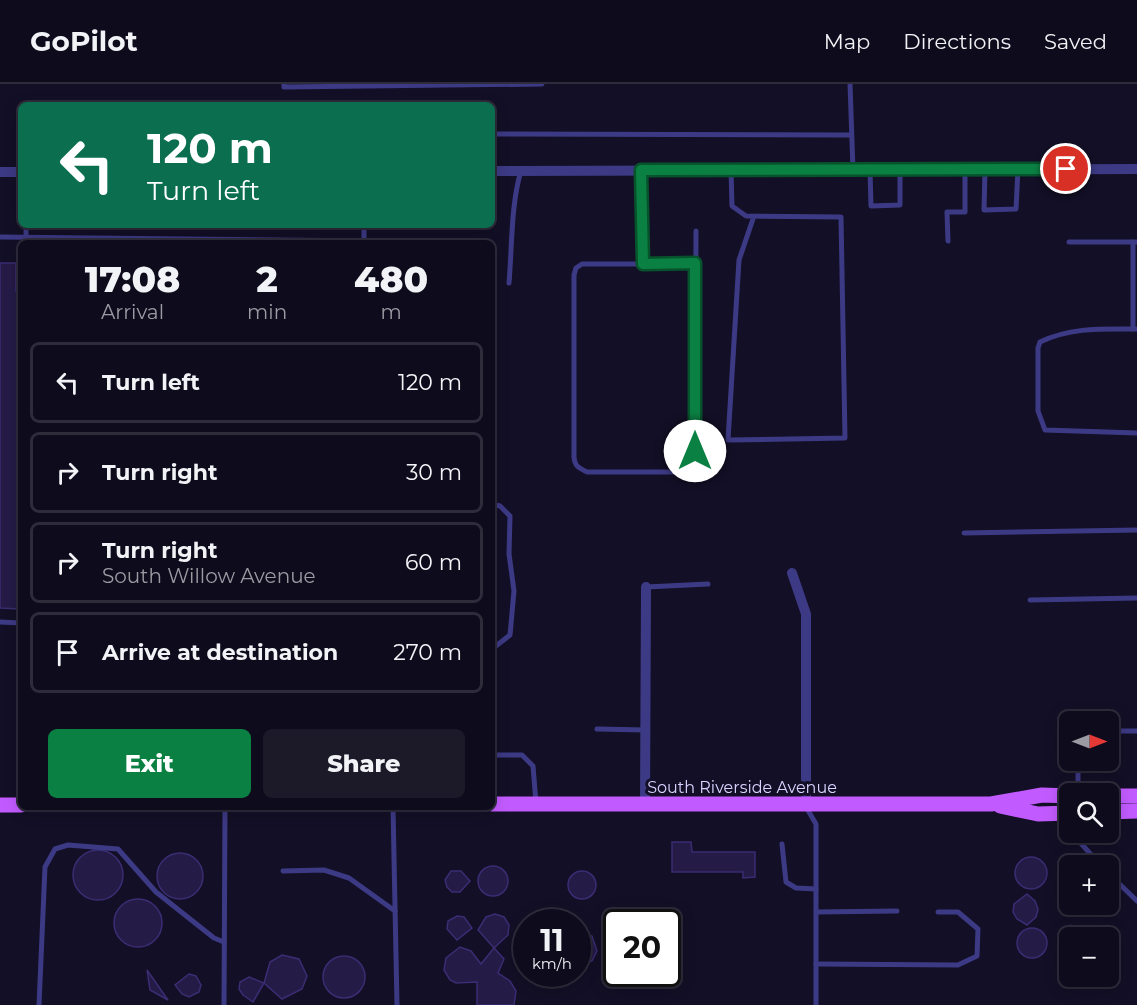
<!DOCTYPE html>
<meta charset="utf-8">
<style>
body{margin:0;font-family:Montserrat,sans-serif;background:#1c1929;color:#f1f3f6;height:100vh;display:flex;flex-direction:column;font-size:22px;white-space:nowrap}
*{box-sizing:border-box;margin:0}
p{font-size:20px;color:#9b9ba3}
.icon{flex:none;width:33px;height:33px;fill:none;stroke:currentColor;stroke-width:2;stroke-linecap:round;stroke-linejoin:round}
.map{position:relative;flex:1;overflow:hidden}
.details{position:absolute;left:18px;top:156px;width:477px;height:570px;display:flex;flex-direction:column;background:#0e0b1c;border-radius:9px;box-shadow:0 3px 15px #0003,0 0 0 2px #2e2b3b}
.details>*{flex:none}
.guide{position:absolute;left:18px;top:18px;width:477px;height:126px;border-radius:9px;box-shadow:0 3px 15px #0003,0 0 0 2px #2e2b3b;background:#0b6e4f;color:#fff;overflow:hidden}
.needle{width:39px;rotate:90deg}
.fabs{position:absolute;left:1059px;top:627px;display:grid;gap:12px}
.fabs a{display:grid;place-items:center;width:60px;height:60px;border-radius:9px;background:#0e0b1c;box-shadow:0 3px 15px #0003,0 0 0 2px #2e2b3b;font-size:30px}
.speed{position:absolute;left:513px;top:825px;display:flex;gap:12px;font-size:30px;font-weight:700;text-align:center}
.speed>*{display:grid;place-content:center;width:78px;height:78px;border-radius:50%;background:#0e0b1c;box-shadow:0 3px 15px #0003,0 0 0 2px #2e2b3b;line-height:1}
.speed small{font-size:15px;font-weight:400}
.speed .limit{border:3px solid #111;border-radius:9px;background:#fff;color:#111}
.pin{position:absolute;display:grid;place-items:center;width:51px;height:51px;color:#fff;margin:-26px;border:3px solid #fff;border-radius:50%;box-shadow:0 2px 6px #0007}
.me{position:absolute;width:66px;margin:-33px;rotate:0deg;stroke-linejoin:round;filter:drop-shadow(0 0 4px #0008)}
.turn{display:flex;align-items:center;gap:21px;height:126px;padding:0 30px;font-size:27px}
.turn .icon{width:78px;height:78px;stroke-width:2.5}
.turn b{display:block;font-size:42px;line-height:51px}
.eta{display:flex;justify-content:space-evenly;align-items:center;height:102px;text-align:center}
.eta b{font-size:36px;font-weight:800;line-height:42px}
.action{display:flex;gap:12px;margin-top:auto;padding:12px 30px}
.action a{flex:1;height:69px;border-radius:9px;background:#0b8043;color:#fff;font-size:24px;font-weight:800;line-height:69px;text-align:center}
.action a+a{background:#1c1929;color:#f1f3f6}
ul{padding:0;list-style:none}
li{display:flex;align-items:center;gap:18px;height:81px;margin:0 12px 9px;padding:0 18px;border:3px solid #2e2b3b;border-radius:9px}
li div{flex:1}
li b{display:block;font-size:22px}
li em{font-style:normal}
header{display:flex;align-items:center;gap:36px;box-sizing:border-box;height:84px;padding:0 30px;background:#0e0b1c;border-bottom:2px solid #2e2b3b}
header strong{font-size:28px}
nav{display:flex;gap:33px;margin-inline-start:auto;font-size:21px}
.map>svg:first-child{display:block}
</style>
<header>
<strong>GoPilot</strong>
<nav><a>Map</a><a>Directions</a><a>Saved</a></nav>
</header>
<div class="map">
<svg width="1137" height="921" viewBox="0 0 1137 921">
<rect width="100%" height="100%" fill="#130f26"/>
<!-- building -->
<g fill="#241b47" stroke="#3b2d73" stroke-width="1.5">
<polygon points="0,179 16,179 16,207 21,207 21,496 19,525 0,524"/>
<polygon points="672,758 691,758 692,768 755,768 755,793 743,794 743,788 672,788"/>
<circle cx="98" cy="791" r="25"/>
<circle cx="180" cy="792" r="23"/>
<circle cx="1031" cy="789" r="16"/>
<circle cx="493" cy="797" r="15"/>
<circle cx="582" cy="801" r="14"/>
<polygon points="451,787 461,787 470,797 460,808 452,808 447,803 445,796"/>
<polygon points="1027,810 1035,817 1038,825 1036,833 1027,841 1017,835 1013,828 1014,820"/>
<circle cx="138" cy="839" r="24"/>
<polygon points="495,830 504,833 509,841 508,851 494,864 504,875 498,889 510,897 516,907 514,921 477,921 477,898 456,899 450,896 444,886 446,874 460,863 471,867 481,880 494,864 478,846 486,833"/>
<polygon points="457,832 464,833 472,844 457,856 447,845 448,837"/>
<polygon points="1070,842 1070,879 1058,861"/>
<circle cx="1032" cy="859" r="15"/>
<polygon points="578,848 592,852 597,867 592,877 578,882"/>
<polygon points="282,871 299,875 307,892 302,905 282,915 264,899 270,878"/>
<circle cx="344" cy="893" r="21"/>
<polygon points="147,886 168,916 150,906"/>
<polygon points="189,890 196,892 201,901 199,908 189,913 182,910 175,901"/>
<polygon points="249,893 264,899 253,918 243,911 239,905 240,898"/>
</g>
<g fill="none" stroke-linecap="round" stroke-linejoin="round">
<!-- service -->
<g stroke="#3d3a85" stroke-width="5">
<polyline points="284,0 284,3 542,0"/>
<polyline points="850,0 853,86"/>
<polyline points="492,50 851,51"/>
<polyline points="985,85 984,126 1016,125 1018,85"/>
<path d="M641 86 643 180H582L576 184 574 191V373C575 383 579 384 587 388H681C691 383 692 377 695 367L696 147"/>
<polyline points="731,86 732,122 746,132 841,133 845,354 728,356 739,176 754,132"/>
<polyline points="870,86 871,122 900,121 900,86"/>
<polyline points="26,141 26,153"/>
<polyline points="364,141 364,157"/>
<polyline points="0,153 371,157 371,159"/>
<polyline points="948,157 947,128 965,128 965,85"/>
<polyline points="1069,158 1137,158"/>
<polyline points="1133,158 1133,245"/>
<polyline points="643,180 695,179"/>
<path d="M509 199C512 164 511 119 521 87"/>
<path d="M1137 245C1103 245 1071 243 1040 258L1038 264V327L1045 346 1137 349"/>
<polyline points="492,420 500,422 510,432 509,470 514,507 510,551 492,565"/>
<polyline points="964,449 1137,446"/>
<polyline points="646,503 708,500"/>
<polyline points="1030,516 1137,514"/>
<polyline points="0,538 21,539"/>
<polyline points="597,645 645,646"/>
<polyline points="1108,647 1137,647"/>
<polyline points="492,671 522,671 533,682 536,719"/>
<polyline points="1078,676 1078,710"/>
<polyline points="393,723 397,921"/>
<polyline points="806,723 816,740 816,921"/>
<polyline points="1071,748 1101,782"/>
<polyline points="782,760 786,798 796,804 816,805"/>
<polyline points="283,787 324,786 349,794 395,827"/>
<polyline points="1108,789 1137,817"/>
<polyline points="816,828 897,827"/>
<polyline points="816,880 958,881 977,872 978,845 958,828 938,828"/>
<polyline points="39,921 45,783 55,765 68,761 118,765 156,808 214,854 224,858"/>
<polyline points="224,921 225,723"/>
</g>
<!-- minor -->
<g stroke="#3d3a85" stroke-width="10">
<polyline points="492,87 1137,85"/>
<polyline points="0,88 21,88"/>
<polyline points="792,489 806,530 806,721"/>
<polyline points="645,722 646,503"/>
</g>
<!-- primary -->
<g stroke="#c25bff" stroke-width="15">
<polyline points="1108,712 1137,712"/>
<polyline points="492,720 991,720 1042,711 1070,712"/>
<polyline points="0,721 21,721"/>
<polyline points="1000,722 1038,730 1070,729"/>
<polyline points="1108,728 1137,727"/>
</g>
</g>
<g fill="none" stroke-linecap="round" stroke-linejoin="round">
<!-- route casing -->
<g stroke="#07532c" stroke-width="15">
<polyline id="route" points="695,367 695,179 643,180 641,86 1066,85"/>
</g>
<!-- route -->
<use href="#route" stroke="#0b8043" stroke-width="10"/>
</g>
<g text-anchor="middle" dominant-baseline="central" stroke-width="6" stroke-linejoin="round" paint-order="stroke">
<!-- street labels -->
<g font-size="16" fill="#d9d4ff" stroke="#130f26">
<text x="742" y="703">South Riverside Avenue</text>
</g>
</g>
</svg>
<div class="fabs">
<a><svg class="needle" viewBox="-14 -14 28 28"><path d="M0-13l5 13h-10z" fill="#e53935"/><path d="M0 13l5-13h-10z" fill="#9b9ba3"/></svg></a>
<a><svg class="icon" aria-label="search" viewBox="0 0 24 24"><circle cx="10" cy="10" r="6"/><path d="M15 15l6 6"/></svg></a>
<a>+</a>
<a>−</a>
</div>
<div class="speed"><div>11<small>km/h</small></div><div class="limit">20</div></div>
<div class="pin" style="left:1066px;top:85px;background:#d93025"><svg class="icon" aria-label="arrive" viewBox="0 0 24 24"><path d="M6 21V4h12l-3 4 3 4H6"/></svg></div>
<svg class="me" style="left:695px;top:367px" viewBox="-20 -20 40 40"><circle r="19" fill="#fff"/><path d="M0-13L10 11 0 6-10 11z" fill="#0b8043"/></svg>
<div class="guide">
<div class="turn"><svg class="icon" aria-label="left" viewBox="0 0 24 24"><path d="M17 20v-9H6M10 6l-5 5 5 5"/></svg><div><b>120 m</b>Turn left</div></div>
</div>
<section class="details">
<div class="eta">
<div><b>17:08</b><p>Arrival</p></div>
<div><b>2</b><p>min</p></div>
<div><b>480</b><p>m</p></div>
</div>
<ul>
<li><svg class="icon" aria-label="left" viewBox="0 0 24 24"><path d="M17 20v-9H6M10 6l-5 5 5 5"/></svg><div><b>Turn left</b></div><em>120 m</em></li>
<li><svg class="icon" aria-label="right" viewBox="0 0 24 24"><path d="M7 20v-9h11M14 6l5 5-5 5"/></svg><div><b>Turn right</b></div><em>30 m</em></li>
<li><svg class="icon" aria-label="right" viewBox="0 0 24 24"><path d="M7 20v-9h11M14 6l5 5-5 5"/></svg><div><b>Turn right</b><p>South Willow Avenue</p></div><em>60 m</em></li>
<li><svg class="icon" aria-label="arrive" viewBox="0 0 24 24"><path d="M6 21V4h12l-3 4 3 4H6"/></svg><div><b>Arrive at destination</b></div><em>270 m</em></li>
</ul>
<div class="action"><a>Exit</a><a>Share</a></div>
</section>
</div>
